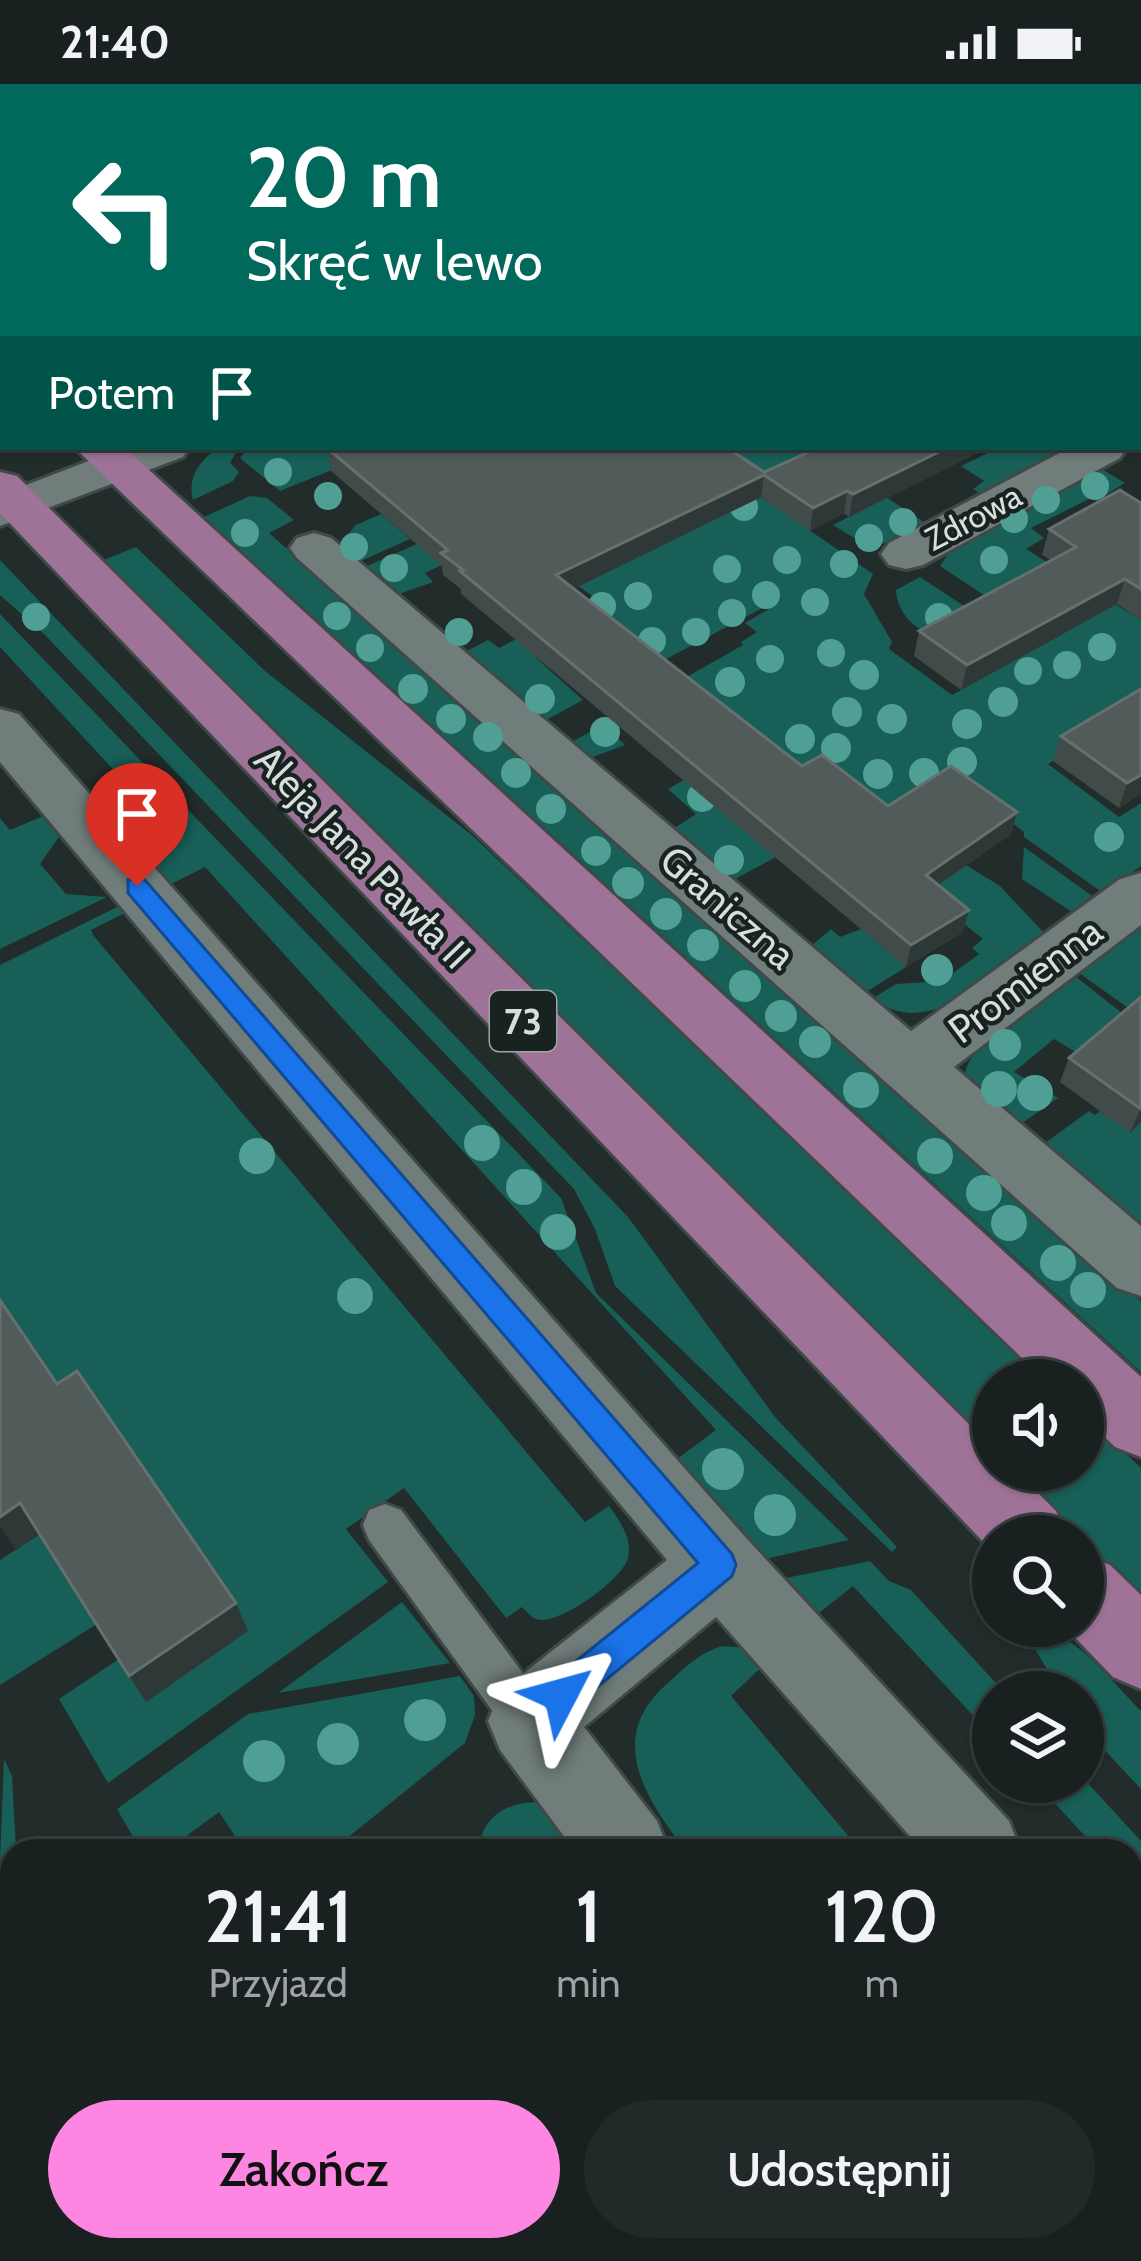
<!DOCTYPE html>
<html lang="pl">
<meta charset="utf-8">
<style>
body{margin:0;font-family:Cabin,sans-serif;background:#222929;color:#f1f3f6;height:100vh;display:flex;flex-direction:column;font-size:45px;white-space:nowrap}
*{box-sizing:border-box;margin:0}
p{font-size:39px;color:#9fa3a5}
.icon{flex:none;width:66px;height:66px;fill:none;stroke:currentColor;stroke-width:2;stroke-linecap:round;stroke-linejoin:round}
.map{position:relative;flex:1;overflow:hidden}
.drawer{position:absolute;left:0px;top:1755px;width:1143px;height:423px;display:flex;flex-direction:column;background:#192120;border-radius:36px 36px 0 0;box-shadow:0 3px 9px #0004,0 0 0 3px #373e3e}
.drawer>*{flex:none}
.banner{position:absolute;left:0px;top:0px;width:1143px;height:366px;box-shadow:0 3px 9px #0004,0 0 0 3px #373e3e;background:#00695c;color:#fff;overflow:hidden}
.buttons{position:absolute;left:972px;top:1275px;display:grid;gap:24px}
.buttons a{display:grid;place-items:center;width:132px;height:132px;border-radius:50%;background:#192120;box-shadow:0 3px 9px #0004,0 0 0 3px #373e3e;font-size:60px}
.pin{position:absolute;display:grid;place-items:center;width:102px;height:102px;color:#fff;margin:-123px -51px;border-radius:50% 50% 50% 0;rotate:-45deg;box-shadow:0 0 12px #0007}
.pin .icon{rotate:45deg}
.me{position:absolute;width:132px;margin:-66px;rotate:51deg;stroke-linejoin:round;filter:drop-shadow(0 0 9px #0008)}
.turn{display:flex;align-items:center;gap:42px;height:252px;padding:0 48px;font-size:54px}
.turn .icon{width:156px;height:156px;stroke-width:2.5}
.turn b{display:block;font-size:84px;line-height:102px}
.then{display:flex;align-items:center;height:114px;padding:0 48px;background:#0003;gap:24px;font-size:45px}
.eta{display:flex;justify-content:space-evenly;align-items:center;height:204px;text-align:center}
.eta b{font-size:72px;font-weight:600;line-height:84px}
.action{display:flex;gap:24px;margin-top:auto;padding:24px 48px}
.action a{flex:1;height:138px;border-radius:72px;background:#fd86e2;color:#111;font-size:48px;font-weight:600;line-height:138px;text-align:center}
.action a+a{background:#222929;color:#f1f3f6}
.status{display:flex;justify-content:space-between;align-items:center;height:84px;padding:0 60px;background:#192120;direction:ltr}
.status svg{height:33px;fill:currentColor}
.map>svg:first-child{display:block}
</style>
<div class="status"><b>21:40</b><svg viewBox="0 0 49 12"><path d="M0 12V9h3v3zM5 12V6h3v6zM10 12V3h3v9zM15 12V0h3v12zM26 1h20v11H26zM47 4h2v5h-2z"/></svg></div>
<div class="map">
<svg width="1141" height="2177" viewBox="0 0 1141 2177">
<rect width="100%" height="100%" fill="#212c2b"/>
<!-- green -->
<g fill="#175f57">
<path d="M219 363H239L230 379 239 388 233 397 193 416C187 393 200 376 219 363Z"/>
<polygon points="248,363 389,363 280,407 240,374"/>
<polygon points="739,363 859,363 832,377 925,439 872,465 833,441 868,423 757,410 873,490 864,510 892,558 889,565 952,611 1059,552 1035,545 940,482 955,460 1098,383 1125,399 1096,417 1091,414 1031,444 1044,454 1026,465 1141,536 1141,626 1048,680 1119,733 1141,719 1141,782 1103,809 1024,753 1024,748 984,717 776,773 733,796 673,745 696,730 668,705 758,654 685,608 611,648 625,661 590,674 572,658 743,561 741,558 757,548 745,539 774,522 770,520 651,583 599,542 535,573 583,616 546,636 467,567 488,556 499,564 595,514 539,474 522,443 425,489 433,498 399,510 367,482 476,434"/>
<polygon points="1000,363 1065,363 1068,365 981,410 973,405 984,397 961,382"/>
<polygon points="250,412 267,414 294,436 269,449 1141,1217 1141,1288 204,433"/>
<polygon points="381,430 410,455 361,477 340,460 356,441"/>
<polygon points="136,463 265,587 474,753 1048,1296 993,1296 993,1366 99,478"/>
<polygon points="0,476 628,1133 775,1333 897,1463 892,1468 615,1202 595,1145 574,1105 44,550 0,511"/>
<path d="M920 493 967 524 922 546C908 540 896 521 896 506Z"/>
<polygon points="0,530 561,1114 596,1209 849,1456 765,1475 677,1375 716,1346 205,783 169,801 101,723 133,707 0,563"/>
<polygon points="48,730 63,747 40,780 66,810 107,813 0,865 0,734 10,746"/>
<polygon points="1024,763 1095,814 1075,830 1022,795"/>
<path d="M966 781 1000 802 1046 851C999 885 930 961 873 914L896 900 942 897 979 870 972 864 983 855 912 798Z"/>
<path d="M117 823 125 829 91 846 93 851 585 1438 609 1422C619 1436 633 1455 628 1474 623 1495 558 1543 536 1535 532 1534 525 1526 522 1523L506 1534 404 1404 346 1445 388 1498 108 1699 59 1615 119 1575 74 1334 0 1223V881Z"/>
<polygon points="1141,842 1141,928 1138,931 1079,889"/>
<polygon points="831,845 840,853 861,845 906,883 866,908 811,862"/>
<path d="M1075 892 1132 937 1087 975 1054 955 1014 988 1058 1014 1018 1042 965 993C964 959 1047 913 1075 892Z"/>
<polygon points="1089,1027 1095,1031 1100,1027 1130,1048 1141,1038 1141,1148 1041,1062"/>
<polygon points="1083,1329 1141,1384 1141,1513 1014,1386 1083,1386"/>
<polygon points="40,1450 97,1540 0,1601 0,1476"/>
<polygon points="870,1477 889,1497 911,1506 1004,1608 993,1608 993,1653 853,1502 814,1533 781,1495"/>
<polygon points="402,1518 450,1579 278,1609"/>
<path d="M1021 1542C1073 1542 1107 1593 1141 1627V1705L1083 1643V1608H1061Z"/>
<path d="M722 1562 759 1565 771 1574 731 1612 861 1767H686C645 1714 604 1653 669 1598 685 1583 701 1568 722 1562Z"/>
<polygon points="460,1592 474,1612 475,1631 465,1659 331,1767 245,1767 219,1728 166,1767 141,1767 117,1725 248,1630"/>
<polygon points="4,1675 12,1692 16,1766 0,1777"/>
<polygon points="1083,1694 1141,1757 1141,1812 1131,1801 1131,1767 1099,1767 1035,1698 1083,1698"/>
<path d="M534 1718 551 1725 588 1767H478C482 1734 503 1720 534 1718Z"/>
<polygon points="1131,2091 1141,2103 1141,2177 1005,2177 996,2166 1131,2166"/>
<polygon points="173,2166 297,2166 304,2177 178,2177"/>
</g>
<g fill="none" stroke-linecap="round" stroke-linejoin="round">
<!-- lane casing -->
<g stroke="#3f4948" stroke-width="6">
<polygon id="lane" points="385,1420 401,1426 546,1620 553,1637 546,1654 529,1661 512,1654 369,1456 363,1441 369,1426"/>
</g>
<!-- street casing -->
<g stroke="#3f4948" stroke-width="6">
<g id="street">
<polygon points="0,154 3,155 3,181 0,180"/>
<polygon points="125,363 190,363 183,373 0,442 0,411"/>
<polygon points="1071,363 1127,364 1120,374 923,481 906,485 889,481 881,470 889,459"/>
<polygon points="314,449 331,454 911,947 1120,795 1141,789 1141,841 954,983 1141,1142 1141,1212 1117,1204 297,474 290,464 297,454"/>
<polygon points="0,625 19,630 747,1455 1009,1737 1021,1767 923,1767 716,1533 584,1643 657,1737 669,1767 575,1767 500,1666 488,1637 500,1608 667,1476 0,678"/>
<polygon points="1131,1892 1141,1897 1141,1993 1131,1989"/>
<polygon points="876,2166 975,2166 970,2177 871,2177"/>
</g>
</g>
<!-- primary casing -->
<g stroke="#3f4948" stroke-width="6">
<g id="primary">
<polygon points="0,249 3,250 3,278 0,277"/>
<polygon points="74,363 124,363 1141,1293 1141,1373 1115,1363 1083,1332 1083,1296 1045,1296"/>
<polygon points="0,388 17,392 993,1364 993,1386 1015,1386 1056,1427 1067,1452 993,1452 993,1468 0,429"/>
<polygon points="1083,1470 1110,1481 1141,1511 1141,1605 1113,1593 1064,1542 1083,1542"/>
</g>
</g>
<!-- lane -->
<use href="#lane" fill="#707d7b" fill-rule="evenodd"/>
<!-- street -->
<use href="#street" fill="#707d7b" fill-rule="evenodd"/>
<!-- primary -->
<use href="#primary" fill="#9f7398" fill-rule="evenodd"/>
</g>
<!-- trees -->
<g fill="#509f95">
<circle cx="278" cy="388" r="14"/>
<circle cx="1095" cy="402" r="14"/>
<circle cx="328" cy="412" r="14"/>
<circle cx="1046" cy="416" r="14"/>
<circle cx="744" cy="423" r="14"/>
<circle cx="1014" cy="435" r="14"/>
<circle cx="903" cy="438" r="14"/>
<circle cx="245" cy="449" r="14"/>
<circle cx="869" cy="454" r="14"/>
<circle cx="354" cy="463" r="14"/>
<circle cx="787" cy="476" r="14"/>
<circle cx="994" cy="476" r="14"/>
<circle cx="844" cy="480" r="14"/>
<circle cx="394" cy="484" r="14"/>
<circle cx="727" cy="485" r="14"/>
<circle cx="766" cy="511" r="14"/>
<circle cx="638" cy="512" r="14"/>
<circle cx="815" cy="518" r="14"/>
<circle cx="602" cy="522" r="14"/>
<circle cx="732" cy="529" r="14"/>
<circle cx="337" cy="532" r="14"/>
<circle cx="36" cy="533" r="14"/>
<circle cx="939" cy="533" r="14"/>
<circle cx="459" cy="548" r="14"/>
<circle cx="696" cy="548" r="14"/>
<circle cx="652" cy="557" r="14"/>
<circle cx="1102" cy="563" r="14"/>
<circle cx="370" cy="564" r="14"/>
<circle cx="831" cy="569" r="14"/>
<circle cx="770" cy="575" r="14"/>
<circle cx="1067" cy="581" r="14"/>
<circle cx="1028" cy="587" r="14"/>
<circle cx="864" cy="591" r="15"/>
<circle cx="730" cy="598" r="15"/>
<circle cx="413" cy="605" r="15"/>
<circle cx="540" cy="615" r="15"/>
<circle cx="1003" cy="618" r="15"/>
<circle cx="847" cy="628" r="15"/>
<circle cx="451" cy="635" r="15"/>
<circle cx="892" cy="635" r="15"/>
<circle cx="967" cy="640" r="15"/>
<circle cx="605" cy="648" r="15"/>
<circle cx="488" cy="653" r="15"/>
<circle cx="800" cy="655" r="15"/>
<circle cx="836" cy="664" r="15"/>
<circle cx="962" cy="678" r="15"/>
<circle cx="516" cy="689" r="15"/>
<circle cx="924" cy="689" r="15"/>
<circle cx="878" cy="690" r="15"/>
<circle cx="702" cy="713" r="15"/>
<circle cx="551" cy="725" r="15"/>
<circle cx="136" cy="736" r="15"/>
<circle cx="1109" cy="753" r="15"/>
<circle cx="596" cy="767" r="15"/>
<circle cx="729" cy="776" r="15"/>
<circle cx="628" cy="799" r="16"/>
<circle cx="666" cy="830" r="16"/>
<circle cx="703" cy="861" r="16"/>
<circle cx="937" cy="886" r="16"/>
<circle cx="745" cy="902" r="16"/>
<circle cx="781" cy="932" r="16"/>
<circle cx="815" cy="958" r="16"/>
<circle cx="1005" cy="961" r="16"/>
<circle cx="999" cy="1005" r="18"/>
<circle cx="861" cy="1006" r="18"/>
<circle cx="1035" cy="1009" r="18"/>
<circle cx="482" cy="1059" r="18"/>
<circle cx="257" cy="1072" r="18"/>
<circle cx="935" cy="1072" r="18"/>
<circle cx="524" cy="1103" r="18"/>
<circle cx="984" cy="1109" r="18"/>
<circle cx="1009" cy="1139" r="18"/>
<circle cx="558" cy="1148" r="18"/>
<circle cx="1058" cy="1179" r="18"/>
<circle cx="1088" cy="1206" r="18"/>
<circle cx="355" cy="1212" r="18"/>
<circle cx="723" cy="1385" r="21"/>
<circle cx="775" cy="1431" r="21"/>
<circle cx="425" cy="1636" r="21"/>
<circle cx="338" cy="1660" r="21"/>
<circle cx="264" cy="1677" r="21"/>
</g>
<!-- wall -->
<g fill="#414c4a">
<polygon points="0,0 3,3 3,94 0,91"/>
<polygon points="820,363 989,363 849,433 844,429 810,447 761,413 574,505 802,682 888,722 1017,728 1011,750 938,801 963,848 906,883 461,510 461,505 443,491 442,482 331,387 328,365 764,388"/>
<polygon points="1141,419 1141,536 1117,520 961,606 914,572 919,547 1051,476 1042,471 1049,445"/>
<polygon points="1141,605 1141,710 1119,724 1053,677 1061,652"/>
<polygon points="1141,913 1141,1038 1130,1049 1060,998 1069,974"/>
</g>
<!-- shaded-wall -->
<g fill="#2e3937">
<polygon points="949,363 989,363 849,433 853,410"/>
<polygon points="764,391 761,413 557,513 556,491"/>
<polygon points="847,407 844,429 810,447 813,424"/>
<polygon points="1125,495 1117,520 961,606 967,581"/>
<polygon points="1141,691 1141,710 1119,724 1127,699"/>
<polygon points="1017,728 1011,750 921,813 926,791"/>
<polygon points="969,826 963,848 906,883 911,861"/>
<polygon points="1141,1024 1141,1038 1130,1049"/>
<polygon points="20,1419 40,1450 16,1466 0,1442 0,1433"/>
<polygon points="236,1519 248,1547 146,1618 129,1592"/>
</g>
<!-- building -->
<g fill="#515c5a" stroke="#66706e" stroke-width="3">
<polygon points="0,0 1028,0 1034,3 3,3 3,78 0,75"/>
<polygon points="332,363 726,363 764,388 820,363 949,363 853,410 847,407 813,424 764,391 556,491 802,682 822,671 888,722 951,682 1017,728 926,791 969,826 911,861 460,487 463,486 441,469 448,466 328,365"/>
<polygon points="1120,406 1141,419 1141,505 1125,495 967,581 919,547 1076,463 1049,445"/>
<polygon points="1141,605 1141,691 1127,699 1061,652"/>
<polygon points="1141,913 1141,1025 1069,974"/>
<polygon points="0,1216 57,1300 77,1287 236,1519 129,1592 20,1419 0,1433"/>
</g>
<!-- route -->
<polygon fill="#1a73e8" stroke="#114b97" stroke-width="3" points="137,794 145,796 732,1470 736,1481 732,1492 573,1623 561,1628 549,1623 544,1611 549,1599 698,1479 128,809 128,796"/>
<g text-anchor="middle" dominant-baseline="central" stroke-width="9" stroke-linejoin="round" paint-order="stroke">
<!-- far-street labels -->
<g font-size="33" fill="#d7dedd" stroke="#182321">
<text transform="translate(973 433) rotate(-28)">Zdrowa</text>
</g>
<!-- shield labels -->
<rect fill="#182321" stroke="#9ea6a5" stroke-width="3" x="490" y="907" width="66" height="60" rx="9"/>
<g font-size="36" font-weight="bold" fill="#d7dedd">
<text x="523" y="937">73</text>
</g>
<!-- street labels -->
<g font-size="39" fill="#d7dedd" stroke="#182321">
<text transform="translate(363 773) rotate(46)">Aleja Jana Pawła II</text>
<text transform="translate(728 823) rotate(41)">Graniczna</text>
<text transform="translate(1025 896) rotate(-37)">Promienna</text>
</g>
</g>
</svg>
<div class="buttons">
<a><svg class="icon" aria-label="sound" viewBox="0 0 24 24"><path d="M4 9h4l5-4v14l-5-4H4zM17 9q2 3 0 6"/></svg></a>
<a><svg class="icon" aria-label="search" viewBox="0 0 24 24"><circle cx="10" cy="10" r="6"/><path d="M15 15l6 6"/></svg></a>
<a><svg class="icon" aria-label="layers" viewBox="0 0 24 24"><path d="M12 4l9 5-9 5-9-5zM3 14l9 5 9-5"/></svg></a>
</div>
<div class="pin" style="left:137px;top:802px;background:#d93025"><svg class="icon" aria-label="arrive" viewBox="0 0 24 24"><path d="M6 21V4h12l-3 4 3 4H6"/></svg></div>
<svg class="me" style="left:561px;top:1611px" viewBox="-20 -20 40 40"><path d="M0-17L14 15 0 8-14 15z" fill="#1a73e8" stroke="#fff" stroke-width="4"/></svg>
<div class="banner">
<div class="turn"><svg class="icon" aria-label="left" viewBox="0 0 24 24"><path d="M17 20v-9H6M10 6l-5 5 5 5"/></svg><div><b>20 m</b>Skręć w lewo</div></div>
<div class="then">Potem<svg class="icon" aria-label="arrive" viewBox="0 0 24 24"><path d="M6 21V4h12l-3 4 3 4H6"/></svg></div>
</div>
<section class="drawer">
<div class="eta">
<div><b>21:41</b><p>Przyjazd</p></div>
<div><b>1</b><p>min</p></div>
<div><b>120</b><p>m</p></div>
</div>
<div class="action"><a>Zakończ</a><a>Udostępnij</a></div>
</section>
</div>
